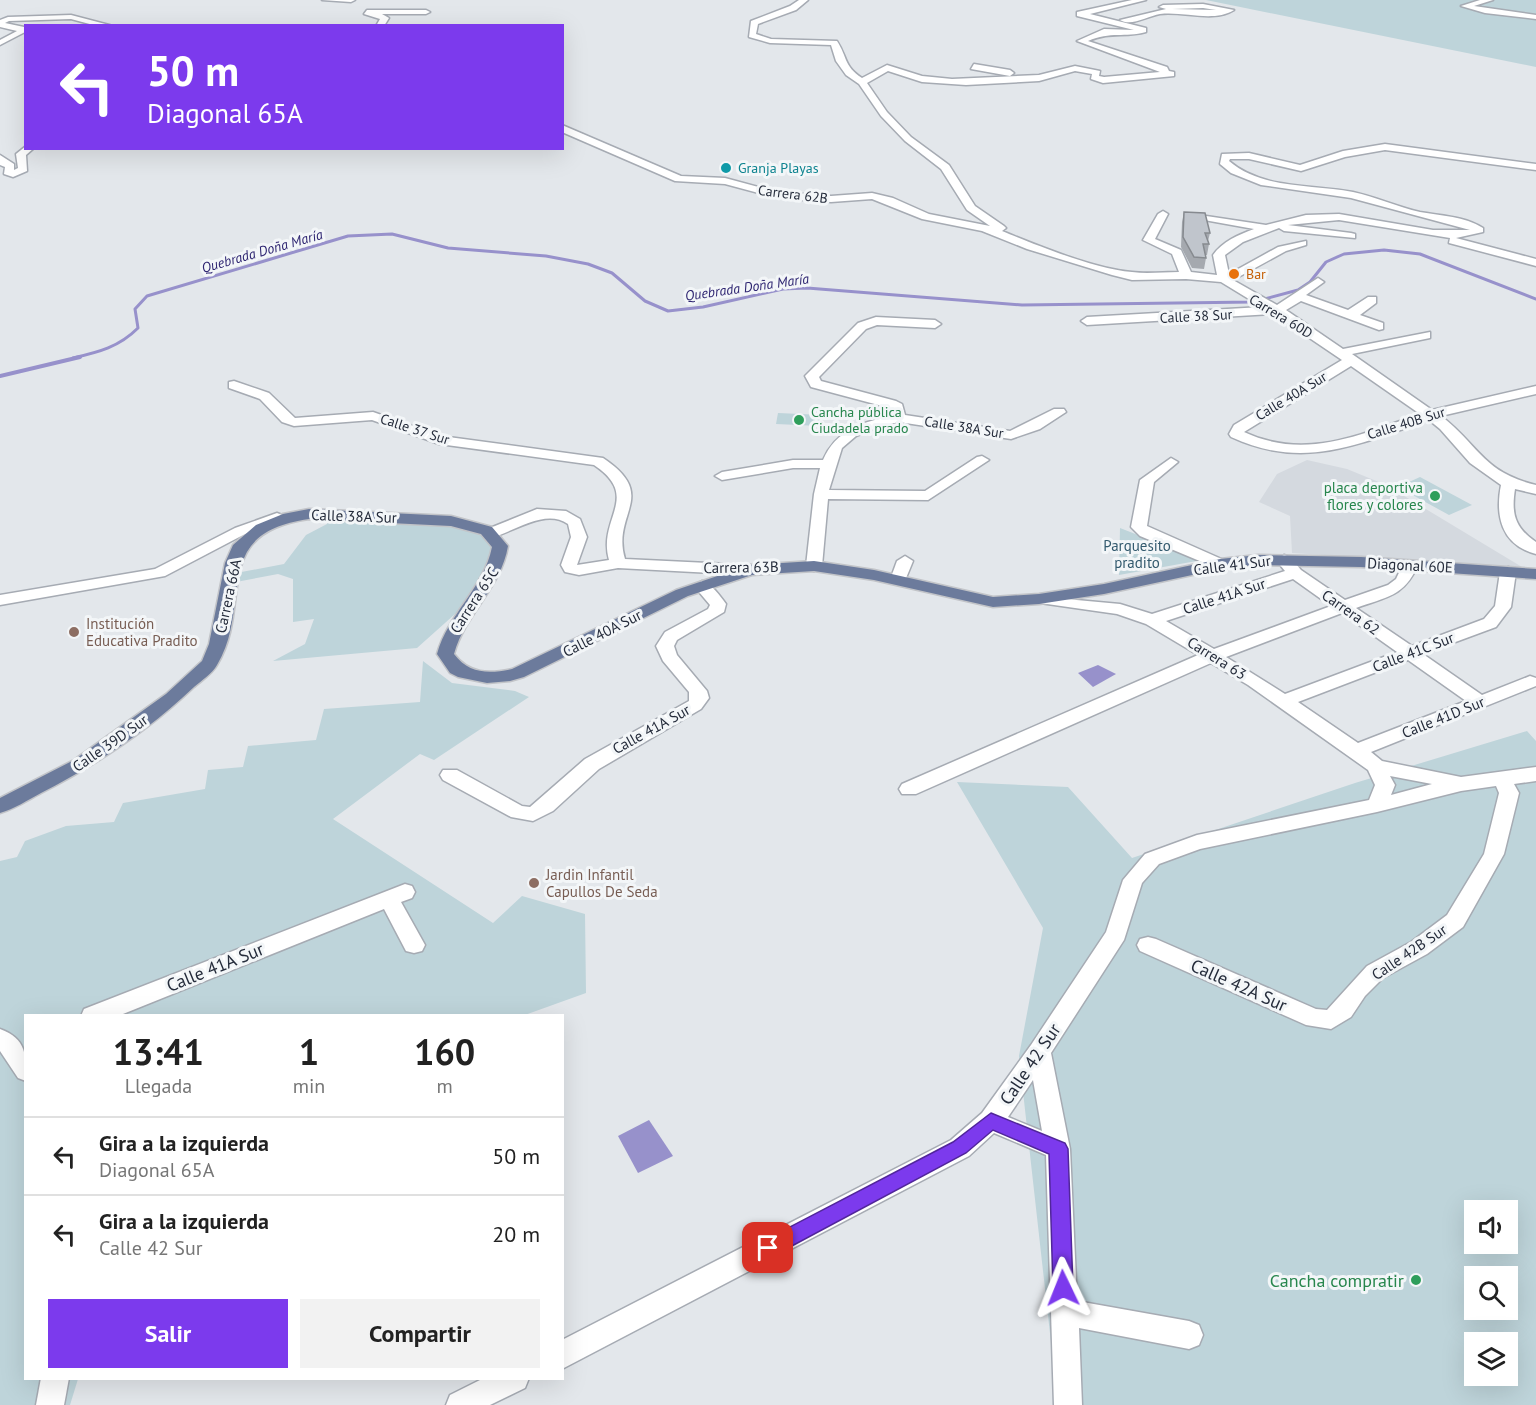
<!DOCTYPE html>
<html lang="es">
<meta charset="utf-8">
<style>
body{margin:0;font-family:"PT Sans",sans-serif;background:#f2f2f2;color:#222;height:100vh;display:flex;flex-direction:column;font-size:22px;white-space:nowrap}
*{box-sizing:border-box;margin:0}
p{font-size:20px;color:#767676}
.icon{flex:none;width:33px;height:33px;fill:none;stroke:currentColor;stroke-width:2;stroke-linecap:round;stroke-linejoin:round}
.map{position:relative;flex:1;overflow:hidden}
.drawer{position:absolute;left:24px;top:1014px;width:540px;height:366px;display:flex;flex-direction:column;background:#fff;border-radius:0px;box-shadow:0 6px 24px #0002}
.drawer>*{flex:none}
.hud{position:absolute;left:24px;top:24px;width:540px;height:126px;border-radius:0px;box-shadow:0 6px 24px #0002;background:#7c3aed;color:#fff;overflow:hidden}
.buttons{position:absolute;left:1464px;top:1200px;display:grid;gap:12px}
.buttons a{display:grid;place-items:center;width:54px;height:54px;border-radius:0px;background:#fff;box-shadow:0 6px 24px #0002;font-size:30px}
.pin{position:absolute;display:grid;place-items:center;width:51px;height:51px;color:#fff;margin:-26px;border-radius:12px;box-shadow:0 3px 9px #0006}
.me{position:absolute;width:66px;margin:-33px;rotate:358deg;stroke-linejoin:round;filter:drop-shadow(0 0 4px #0008)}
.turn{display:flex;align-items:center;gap:21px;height:126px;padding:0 24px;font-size:27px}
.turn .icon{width:78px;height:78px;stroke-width:2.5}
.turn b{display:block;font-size:42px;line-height:51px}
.eta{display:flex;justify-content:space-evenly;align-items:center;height:102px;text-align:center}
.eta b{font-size:36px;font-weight:700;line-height:42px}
.cta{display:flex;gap:12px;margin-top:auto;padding:12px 24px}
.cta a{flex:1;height:69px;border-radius:0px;background:#7c3aed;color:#fff;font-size:24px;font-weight:700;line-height:69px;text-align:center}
.cta a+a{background:#f2f2f2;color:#222}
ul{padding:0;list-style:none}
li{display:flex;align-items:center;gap:18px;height:78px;padding:0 24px;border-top:2px solid #e0e0e0}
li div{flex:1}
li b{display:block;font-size:22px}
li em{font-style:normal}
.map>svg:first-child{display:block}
</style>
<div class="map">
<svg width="1536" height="1405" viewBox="0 0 1536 1405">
<rect width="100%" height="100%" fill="#e3e7eb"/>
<!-- built -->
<polygon fill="#d4d9df" points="1307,460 1347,469 1386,485 1522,567 1292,553 1290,516 1259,502 1277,474"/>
<!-- green -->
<g fill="#bed4da" fill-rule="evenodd">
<polygon points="1206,0 1536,0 1536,67"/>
<polygon points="778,413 822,415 820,426 776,424"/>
<polygon points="1420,477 1472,505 1449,515 1398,487"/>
<polygon points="331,516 472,529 493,544 490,570 464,606 417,648 273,661 305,644 314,619 293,622 293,579 278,574 236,582 236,573 284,564 306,535 327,524"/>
<polygon points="1120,528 1202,560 1119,575"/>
<polygon points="423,661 452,683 515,691 529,697 434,760 420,754 333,819 493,923 522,896 585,914 586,993 522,1016 26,1016 26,1378 78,1379 70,1405 0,1405 0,861 17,857 25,841 66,826 114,822 123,803 205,789 208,770 243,767 248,746 316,740 324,709 420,702"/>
<path d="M1527 731 1536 741V1405H1058L1019 1056 1043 928 957 782 1068 787 1132 858 1355 783ZM1474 1210H1508V1244H1474ZM1474 1276H1508V1310H1474ZM1474 1342H1508V1376H1474Z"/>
</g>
<!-- water -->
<g fill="#9791cb">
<polygon points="1098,665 1116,674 1093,687 1078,673"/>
<polygon points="649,1120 673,1156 638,1173 618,1136"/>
</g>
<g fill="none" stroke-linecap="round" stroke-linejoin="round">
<!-- stream-far1 -->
<path stroke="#9791cb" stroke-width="3" d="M73 358C99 352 119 347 138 328L135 309 147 296 348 236 392 234 448 248 546 256 588 264 612 273 645 301 668 311 703 307 783 289 807 288 1022 305 1253 302 1298 290 1310 282 1326 262 1344 254 1384 250 1420 254 1536 299"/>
<!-- stream -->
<polyline stroke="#9791cb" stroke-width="4" points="0,376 80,357"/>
<!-- minor casing -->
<g stroke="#a6abb3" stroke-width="3">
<g id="minor">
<polygon points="322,0 355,0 351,2"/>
<path d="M799 0H808L796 10 758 24 756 34 771 39 837 41C848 58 843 65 862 78L887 65 922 76 952 79 1039 75 1075 66 1100 71 1099 76 1104 77 1160 72 1077 41 1104 29 1134 30 1077 16V12L1132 0H1146L1090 14 1146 28V32C1124 38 1111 31 1088 41L1167 67 1169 71 1174 72V76L1103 83 1091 79 1092 74 1075 71 1039 81 966 85 922 82 888 71 867 83 887 112 911 137 949 165 975 206 1004 226 1006 228 1002 231C1036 245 1095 269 1132 272 1147 274 1163 272 1179 272L1172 254 1143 240 1158 214 1163 211 1168 214 1155 239 1181 250 1191 272 1217 275 1213 255C1223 241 1238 235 1254 229L1193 218V214L1266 225 1306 215 1339 214 1433 230H1470L1351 198 1261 185 1231 173 1220 164 1222 154 1249 153 1300 165 1343 151 1385 144 1536 164V170L1385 150 1345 157 1301 171 1249 159H1230L1229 161C1263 190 1313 184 1353 192 1376 197 1398 207 1420 212 1442 216 1464 216 1483 228V232L1456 238 1536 259V266L1449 243 1450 238 1339 220 1288 225 1351 233 1355 234V238L1284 231 1279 228 1243 242 1225 255 1229 274 1278 247 1306 241V245L1286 251 1233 280 1277 305 1318 278 1324 282 1306 295 1348 310 1368 297H1376V303L1360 315 1383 323V329L1379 330 1301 301 1286 310 1343 349 1430 332V338L1352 354 1432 410 1536 386V394L1441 416C1479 445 1482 472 1536 485V494L1515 489C1511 514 1515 528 1536 542V554C1501 545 1495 515 1501 485L1470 463 1440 429 1429 420C1358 444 1304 471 1231 437L1229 434 1234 425 1342 360 1274 314 1087 325 1081 321 1087 317 1262 307 1221 282 1186 279 1132 280 1112 275 1027 249 982 231 922 219 872 199 831 202 777 198 725 184 675 181 562 132V125L681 176 725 178 777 192 831 196 872 193 893 198 929 214 990 226 967 210 941 169 905 141 881 116 859 84 846 75 836 61 831 45 770 43 749 37 751 21 790 6ZM1351 366 1420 414C1361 434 1306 461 1244 432Z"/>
<polygon points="1480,0 1493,0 1474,6 1536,15 1536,19 1485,13 1461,6"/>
<path d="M1203 4 1234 10C1213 23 1184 11 1160 14 1148 16 1131 27 1120 20L1166 9 1159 7 1163 5ZM1203 8 1216 10 1172 9Z"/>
<polygon points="367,10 426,10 430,12 426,14 382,14 389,18 384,26 376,26 380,19 364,14"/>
<polygon points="71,15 113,26 97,26 71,19 9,21 5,23 24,27 25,32 0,45 0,40 17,31 0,27 0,20 8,17"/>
<polygon points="974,64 1010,70 1014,73 1010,76 971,69"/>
<polygon points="26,146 26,148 34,148 26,155 27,171 13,177 4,174 5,167 0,165 0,155 14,164 14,170 18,168 16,154"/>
<path d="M876 317 935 320 941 324 935 328 877 325 866 329 819 377 821 381 896 401 902 404 905 415 1010 431 1054 409H1064L1066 412 1040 429 1011 439 899 422 881 426 856 436 842 448 829 490 925 491 977 457 982 456 989 460 928 500 828 499 822 566 814 571 808 569 806 566 814 494 820 468H793L722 480 715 476 722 472 793 460H823C836 430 862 422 892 416L891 409 886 407 811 387 805 376 858 323Z"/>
<path d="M234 381 269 393 295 418 373 412 441 436 603 458C660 496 611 513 625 559L750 565 758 570 750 575 618 568 579 575 565 572 561 565 571 537 568 524C545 508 514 532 490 538L482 533 485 530 537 509 566 511 580 519 587 537 577 565 609 560C597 518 642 497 594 465L439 444 372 420 294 426 282 422 260 399 229 388V382Z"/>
<polygon points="1171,458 1178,462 1154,482 1147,526 1226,561 1228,564 1226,567 1214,567 1140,536 1131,527 1140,480"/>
<polygon points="277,513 282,515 285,518 282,521 245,534 165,576 0,605 0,595 155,569 235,528"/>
<path d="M1284 555 1290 557 1301 570 1345 600 1388 585 1396 579 1404 562H1416L1418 565C1404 597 1386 597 1356 608L1412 646 1484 619 1495 606 1500 572 1508 567 1514 569 1516 572 1511 607 1496 627 1423 654 1482 695 1530 676 1536 678V686L1371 752 1382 761 1461 777 1536 767V781L1514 784 1519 793 1504 854 1463 927 1427 954 1383 978 1365 996 1351 1017 1331 1029 1306 1025 1140 951 1137 945 1140 939 1148 937 1156 939 1316 1009 1327 1010 1367 966 1411 942 1447 915 1484 854 1499 793 1496 786 1461 791 1377 812 1200 849 1159 864 1142 883 1124 940 1051 1053 1070 1149 1077 1301 1189 1321 1199 1325 1203 1335 1199 1345 1189 1349 1079 1328 1082 1405H1054L1046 1155 994 1133 969 1156 562 1369V1340L951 1140 982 1113 1031 1045 1106 932 1123 880 1145 854 1197 835 1369 800 1375 785 1368 770 1248 685 1211 663 916 794H902L899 789 902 784 1198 655 1146 624 1117 614 1033 602 1031 599 1033 596 1120 604 1152 614 1285 571 1276 560ZM1293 579 1331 606 1214 649 1166 621ZM1342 613 1397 652 1285 694 1226 657ZM1408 660 1466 701 1358 743 1298 702ZM1390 776 1432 784 1391 795 1395 785ZM1033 1080 1042 1131 1008 1117Z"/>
<polygon points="905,556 913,561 904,583 892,583 890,580 897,561"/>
<path d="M702 581C712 584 720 596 726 604L724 612 677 640 674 646 677 655 707 691 709 698 701 709 599 769 553 811 533 821 511 817 443 780 440 775 443 770H457L522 806 530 807 585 759 689 701V692L663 661 656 646 665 632 708 609 710 605 694 586Z"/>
<polygon points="405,884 412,886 415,892 412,898 401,902 425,945 422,951 414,953 406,951 384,909 118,1016 81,1016 84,1009"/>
<path d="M0 1029C27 1039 26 1055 26 1081L18 1078 0 1051Z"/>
<polygon points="41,1378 69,1378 64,1405 36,1405"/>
<polygon points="484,1378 529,1378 525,1388 490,1405 446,1405 450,1395"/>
</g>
</g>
<!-- major casing -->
<g stroke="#c2c4c8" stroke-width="3">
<path id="major" d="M309 509 451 516 492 527 508 546C501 588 465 614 454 654 469 674 489 674 512 669L676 590 750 565 814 561 874 570 993 597 1039 594 1104 584 1220 559 1258 555 1361 557 1536 569V579L1361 567 1258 565 1220 569 1104 594 1039 604 993 607 874 580 814 571 752 575 688 596 524 677 510 681 487 683 458 677 450 673 437 654C448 614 484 588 492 547L481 534 451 526 309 519C208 533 254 604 217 665 212 674 202 680 194 687 149 730 96 765 41 793 28 800 14 809 0 813V798L74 760 166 694 202 661 209 644 225 563 233 545 256 525 283 514Z"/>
</g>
<!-- minor -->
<use href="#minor" fill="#fff" fill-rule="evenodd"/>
<!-- major -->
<use href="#major" fill="#6c7b9c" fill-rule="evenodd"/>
</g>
<!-- wall -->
<polygon fill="#a5a9af" points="1184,212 1210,233 1208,241 1209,244 1207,255 1205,255 1206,258 1204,269 1192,268 1181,247 1182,222"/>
<!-- building -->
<polygon fill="#c0c5cc" stroke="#868a8f" stroke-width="1.5" points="1184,212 1205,213 1210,233 1205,233 1209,244 1203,244 1206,258 1194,257 1183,237"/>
<!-- route -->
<polygon fill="#7c3aed" stroke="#51269a" stroke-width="1.5" points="991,1113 1065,1143 1068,1149 1073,1288 1070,1295 1063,1298 1056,1295 1053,1288 1049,1154 993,1130 966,1153 775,1255 768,1258 761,1255 758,1248 761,1242 953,1142"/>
<!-- markers -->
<circle fill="#0f9aa8" stroke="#f3f6f8" stroke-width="2" cx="726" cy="168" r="6"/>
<circle fill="#e8710a" stroke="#f3f6f8" stroke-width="2" cx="1234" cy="274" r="6"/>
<g fill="#2e9e5b" stroke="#f3f6f8" stroke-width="2">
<circle cx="799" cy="420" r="6"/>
<circle cx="1435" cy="496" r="6"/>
<circle cx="1416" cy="1280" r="6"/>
</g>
<g fill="#8d6e63" stroke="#f3f6f8" stroke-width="2">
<circle cx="74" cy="632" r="6"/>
<circle cx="534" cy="883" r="6"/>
</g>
<g text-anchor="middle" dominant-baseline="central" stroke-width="6" stroke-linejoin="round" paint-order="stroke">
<!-- far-culture labels -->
<g font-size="14" fill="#0d838f" stroke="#f3f6f8" text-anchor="start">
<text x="738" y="168">Granja Playas</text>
</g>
<!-- far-street labels -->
<g font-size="14" fill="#252c3b" stroke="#f3f6f8">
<text transform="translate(793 194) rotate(7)">Carrera 62B</text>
<text transform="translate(1196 316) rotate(-3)">Calle 38 Sur</text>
<text transform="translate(1281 316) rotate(31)">Carrera 60D</text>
<text transform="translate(1291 396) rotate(-31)">Calle 40A Sur</text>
<text transform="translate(1406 423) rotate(-17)">Calle 40B Sur</text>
<text transform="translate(964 427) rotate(9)">Calle 38A Sur</text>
<text transform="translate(415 429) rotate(18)">Calle 37 Sur</text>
</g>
<!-- far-water labels -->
<g font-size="14" font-style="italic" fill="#2e2571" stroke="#f3f6f8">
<text transform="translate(262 251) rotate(-16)">Quebrada Doña María</text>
<text transform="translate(747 287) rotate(-8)">Quebrada Doña María</text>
</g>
<!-- far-food labels -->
<g font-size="14" fill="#c56008" stroke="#f3f6f8" text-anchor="start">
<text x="1246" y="274">Bar</text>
</g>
<!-- far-leisure labels -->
<g font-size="14" fill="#27864d" stroke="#f3f6f8" text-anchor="start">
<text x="811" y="412">Cancha pública<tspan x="811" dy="16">Ciudadela prado</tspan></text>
</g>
<!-- leisure labels -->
<g font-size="15" fill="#27864d" stroke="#f3f6f8" text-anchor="end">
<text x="1423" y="487">placa deportiva<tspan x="1423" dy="17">flores y colores</tspan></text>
</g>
<!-- street labels -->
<g font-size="15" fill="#252c3b" stroke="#f3f6f8">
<text transform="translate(354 516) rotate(2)">Calle 38A Sur</text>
<text transform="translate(1232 565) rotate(-7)">Calle 41 Sur</text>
<text transform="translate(1410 565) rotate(3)">Diagonal 60E</text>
<text transform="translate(741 567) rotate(-1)">Carrera 63B</text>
<text transform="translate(228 596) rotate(-78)">Carrera 66A</text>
<text transform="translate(1224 596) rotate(-18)">Calle 41A Sur</text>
<text transform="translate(474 600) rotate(-57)">Carrera 65C</text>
<text transform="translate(1351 612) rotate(35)">Carrera 62</text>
<text transform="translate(602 633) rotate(-27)">Calle 40A Sur</text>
<text transform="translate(1413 652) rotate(-21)">Calle 41C Sur</text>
<text transform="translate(1217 658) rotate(32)">Carrera 63</text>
<text transform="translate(1443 717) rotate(-22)">Calle 41D Sur</text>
<text transform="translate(651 729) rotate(-29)">Calle 41A Sur</text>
<text transform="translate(110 743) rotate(-35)">Calle 39D Sur</text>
<text transform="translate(1409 952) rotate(-34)">Calle 42B Sur</text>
</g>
<!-- park labels -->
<g font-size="15" fill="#335a6e" stroke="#f3f6f8">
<text x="1137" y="545">Parquesito<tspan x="1137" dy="17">pradito</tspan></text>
</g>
<!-- education labels -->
<g font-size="15" fill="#785e54" stroke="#f3f6f8" text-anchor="start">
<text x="86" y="623">Institución<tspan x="86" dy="17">Educativa Pradito</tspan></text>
<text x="546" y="874">Jardin Infantil<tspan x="546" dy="17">Capullos De Seda</tspan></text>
</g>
<!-- near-street labels -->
<g font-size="18" fill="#252c3b" stroke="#f3f6f8">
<text transform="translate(215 967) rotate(-22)">Calle 41A Sur</text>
<text transform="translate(1239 985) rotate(24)">Calle 42A Sur</text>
<text transform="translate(1030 1064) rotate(-56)">Calle 42 Sur</text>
</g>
<!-- near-leisure labels -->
<g font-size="18" fill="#27864d" stroke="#f3f6f8" text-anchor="end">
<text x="1404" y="1280">Cancha compratir</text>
</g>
</g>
</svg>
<div class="buttons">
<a><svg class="icon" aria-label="sound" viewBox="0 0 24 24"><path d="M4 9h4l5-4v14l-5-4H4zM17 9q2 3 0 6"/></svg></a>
<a><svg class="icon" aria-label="search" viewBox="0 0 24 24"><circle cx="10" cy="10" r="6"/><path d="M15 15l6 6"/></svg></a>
<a><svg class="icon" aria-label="layers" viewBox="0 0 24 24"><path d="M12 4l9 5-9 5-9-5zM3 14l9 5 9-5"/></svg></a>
</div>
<div class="pin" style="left:768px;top:1248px;background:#d93025"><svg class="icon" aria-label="arrive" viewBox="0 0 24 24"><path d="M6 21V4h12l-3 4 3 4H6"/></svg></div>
<svg class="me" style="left:1063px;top:1288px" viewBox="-20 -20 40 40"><path d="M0-17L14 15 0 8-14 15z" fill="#7c3aed" stroke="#fff" stroke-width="4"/></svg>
<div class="hud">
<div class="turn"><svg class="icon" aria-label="left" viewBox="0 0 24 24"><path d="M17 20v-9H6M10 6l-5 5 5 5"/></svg><div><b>50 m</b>Diagonal 65A</div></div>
</div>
<section class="drawer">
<div class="eta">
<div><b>13:41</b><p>Llegada</p></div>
<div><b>1</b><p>min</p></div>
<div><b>160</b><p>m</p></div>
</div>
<ul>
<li><svg class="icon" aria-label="left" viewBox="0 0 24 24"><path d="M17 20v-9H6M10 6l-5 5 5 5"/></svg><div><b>Gira a la izquierda</b><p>Diagonal 65A</p></div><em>50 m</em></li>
<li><svg class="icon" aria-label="left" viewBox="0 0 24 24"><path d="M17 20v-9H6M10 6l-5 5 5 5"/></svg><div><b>Gira a la izquierda</b><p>Calle 42 Sur</p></div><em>20 m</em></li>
</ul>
<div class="cta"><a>Salir</a><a>Compartir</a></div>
</section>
</div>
